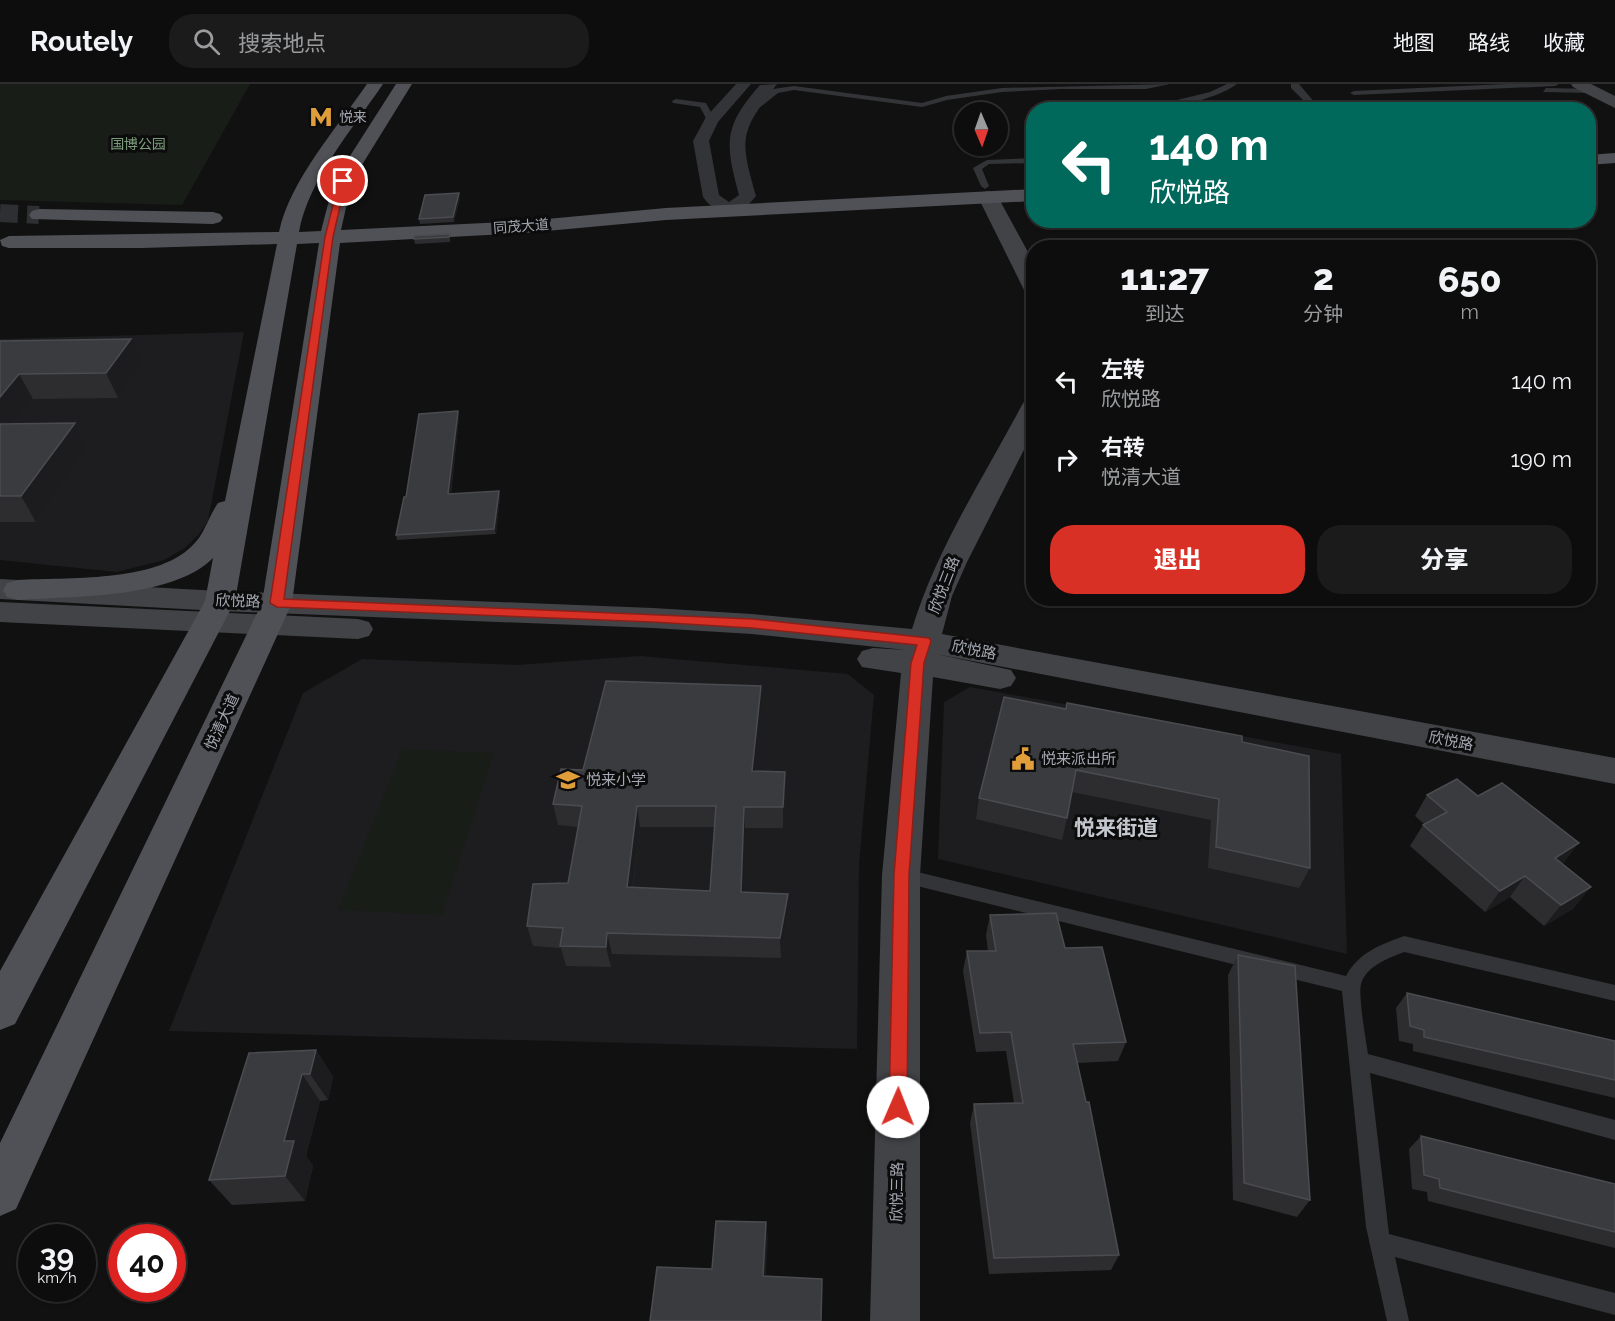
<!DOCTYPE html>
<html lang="zh">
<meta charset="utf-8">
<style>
body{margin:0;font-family:Raleway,"Noto Sans SC",sans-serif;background:#1b1b1c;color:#f1f3f6;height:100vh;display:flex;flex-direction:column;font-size:22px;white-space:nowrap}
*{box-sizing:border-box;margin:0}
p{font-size:20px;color:#9a9c9e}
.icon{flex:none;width:33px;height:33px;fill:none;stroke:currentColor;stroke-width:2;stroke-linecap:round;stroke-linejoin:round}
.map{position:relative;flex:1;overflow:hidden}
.sheet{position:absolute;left:1026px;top:156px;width:570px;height:366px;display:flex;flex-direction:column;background:#0d0d0e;border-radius:24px;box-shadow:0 2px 4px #0004,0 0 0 2px #2d2d2e}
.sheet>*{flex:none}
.guide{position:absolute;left:1026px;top:18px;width:570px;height:126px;border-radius:24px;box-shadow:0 2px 4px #0004,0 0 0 2px #2d2d2e;background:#00695c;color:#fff;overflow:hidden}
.needle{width:39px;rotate:178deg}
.fabs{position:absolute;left:954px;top:18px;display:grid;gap:12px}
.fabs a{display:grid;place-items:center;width:54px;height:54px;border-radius:50%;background:#0d0d0e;box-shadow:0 2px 4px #0004,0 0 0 2px #2d2d2e;font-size:30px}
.speed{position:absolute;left:18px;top:1140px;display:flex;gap:12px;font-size:30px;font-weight:700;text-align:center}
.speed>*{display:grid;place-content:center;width:78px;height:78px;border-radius:50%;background:#0d0d0e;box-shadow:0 2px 4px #0004,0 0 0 2px #2d2d2e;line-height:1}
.speed small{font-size:15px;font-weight:400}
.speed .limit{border:9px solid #d22;background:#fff;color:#111}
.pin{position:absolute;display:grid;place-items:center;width:51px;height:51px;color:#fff;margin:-26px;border:3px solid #fff;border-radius:50%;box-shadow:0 2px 6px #0007}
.me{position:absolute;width:66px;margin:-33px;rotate:1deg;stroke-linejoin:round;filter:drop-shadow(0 0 4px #0008)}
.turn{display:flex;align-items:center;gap:21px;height:126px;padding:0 24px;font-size:27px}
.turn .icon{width:78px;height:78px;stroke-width:2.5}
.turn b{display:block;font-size:42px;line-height:51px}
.eta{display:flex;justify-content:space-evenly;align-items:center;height:102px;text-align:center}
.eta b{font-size:36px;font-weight:800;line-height:42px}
.primary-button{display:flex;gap:12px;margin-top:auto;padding:12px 24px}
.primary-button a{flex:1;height:69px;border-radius:24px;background:#d93025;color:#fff;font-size:24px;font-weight:800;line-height:69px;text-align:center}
.primary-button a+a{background:#1b1b1c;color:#f1f3f6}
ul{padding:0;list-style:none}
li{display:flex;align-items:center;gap:18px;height:78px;padding:0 24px}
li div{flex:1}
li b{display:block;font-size:22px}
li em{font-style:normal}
header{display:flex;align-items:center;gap:36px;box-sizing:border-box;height:84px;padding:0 30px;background:#0d0d0e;border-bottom:2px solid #2d2d2e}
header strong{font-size:28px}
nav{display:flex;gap:33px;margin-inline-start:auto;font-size:21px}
.search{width:420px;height:54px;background:#1b1b1c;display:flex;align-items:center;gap:15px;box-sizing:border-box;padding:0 21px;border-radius:24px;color:#9a9c9e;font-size:22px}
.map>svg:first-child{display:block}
</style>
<header>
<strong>Routely</strong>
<div class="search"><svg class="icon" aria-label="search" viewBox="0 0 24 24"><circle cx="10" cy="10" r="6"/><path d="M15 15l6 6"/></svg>搜索地点</div>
<nav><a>地图</a><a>路线</a><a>收藏</a></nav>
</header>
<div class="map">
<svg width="1615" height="1237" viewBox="0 0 1615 1237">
<rect width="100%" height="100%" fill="#111112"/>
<!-- built -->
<g fill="#1d1d1f">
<polygon points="244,248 208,437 199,450 185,464 164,476 117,488 0,476 0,255"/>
<polygon points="640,572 848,590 874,611 859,781 857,965 169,947 303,609 362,575 516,581"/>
<polygon points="970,603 1341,670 1347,870 938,775 944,618"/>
</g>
<!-- green -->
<g fill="#181d18">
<polygon points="0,0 250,0 182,121 0,116"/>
<polygon points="402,665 494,669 442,831 338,826"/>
</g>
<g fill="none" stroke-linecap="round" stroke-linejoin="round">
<!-- primary-tunnel -->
<polyline stroke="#2e2f32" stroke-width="18" stroke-dasharray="18 9" stroke-linecap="butt" points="0,129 39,131"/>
<!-- lane -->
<g fill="#333437" fill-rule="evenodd">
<polygon points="1170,0 1146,5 1062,5 1002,8 947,16 922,23 794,6 778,9 754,28 747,26 773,5 794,2 922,19 946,12 1002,4"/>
<path d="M1227 0H1237C1214 17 1163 26 1136 26L1210 8Z"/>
<polygon points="1291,0 1299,0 1321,26 1313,26 1291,4"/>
<polygon points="1506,0 1559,0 1555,2 1354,11 1350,9 1354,7"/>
<polygon points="1546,4 1591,5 1595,7 1591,9 1543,8"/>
<polygon points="676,15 706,19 715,36 708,38 700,23 673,19 672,17"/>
<polygon points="1034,74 1034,79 989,80 982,85 989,102 985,105 981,102 973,84 987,76"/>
<path d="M901 784 1346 892C1359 868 1380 861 1404 852L1615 901V917L1404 868C1389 874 1366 882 1361 900 1358 912 1366 956 1368 970L1615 1036V1056L1370 989 1389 1150 1615 1209V1231L1395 1173 1409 1237H1387L1366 1143 1342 907 901 798 895 796 892 791 895 786Z"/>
</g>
<!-- street -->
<path fill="#333437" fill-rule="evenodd" d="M736 0H751L718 38 709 57 719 111 729 118 739 111C725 59 723 43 760 1L777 0C740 48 739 53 756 112 739 134 720 136 703 113L693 57 706 33Z"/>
<!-- secondary -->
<g fill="#414347" fill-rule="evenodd">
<polygon points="1571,0 1591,0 1615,12 1615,24 1573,3"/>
<polygon points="988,107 995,109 998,113 1034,179 1034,211 1026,210 978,113 981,109"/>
<path d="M1034 314V346L967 478 952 512 942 550 1615 674V700L936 570 1011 586 1016 594 1011 602 1000 605 933 593 920 791V1237H870L882 791 901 589 862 583 857 575 862 567 873 564 906 566 752 550 653 544 220 527 0 515V495L220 507 653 524 752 530 912 545C936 466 983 394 1022 321L1025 316Z"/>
<polygon points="0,518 358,535 369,538 373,545 369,552 358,555 0,538"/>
</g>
<!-- primary -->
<g fill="#4f5156" fill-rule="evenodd">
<path d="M367 0H383C354 43 308 96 299 148L321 147 334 97 396 0H412L352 97 341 146 525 137 666 124 1034 105V117L666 136 525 149 340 159 292 519 16 1125 0 1132V1059L262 519 319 159 297 160 235 517 15 940 0 946V887L205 517 213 474C172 515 73 512 18 516L7 513 3 506 7 499 18 496C67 493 155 499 192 462 205 450 208 433 218 419L225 417 277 160 142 164H9L2 162 0 156 9 152 279 148C290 96 337 44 367 0Z"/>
<polygon points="1615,69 1615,79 1588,81 1588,71"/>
<polygon points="39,125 213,128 220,130 223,134 220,138 213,140 32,135 29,131 32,127"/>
</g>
</g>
<!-- wall -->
<g fill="#2d2d30" fill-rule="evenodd">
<polygon points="460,114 454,138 420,140 419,135"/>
<polygon points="450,150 450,158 415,160 414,155"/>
<polygon points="0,257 142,280 118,314 33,315 13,340 75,339 88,364 36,438 0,438"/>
<polygon points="458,327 459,333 451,410 499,407 500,412 496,450 397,456 396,451 406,413"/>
<polygon points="1067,619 1242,658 1310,784 1299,804 1208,784 1211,736 1072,708 1067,734 1062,756 976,735 979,714 1066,625"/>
<path d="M762 624 755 687 785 709 783 744H745L743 808 788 810V830L781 874 612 870 611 883 566 882 561 864 533 862 527 842 568 799 578 743 558 741 553 720 583 686ZM640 743H715L710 807 633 803Z"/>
<polygon points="1427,711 1563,780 1574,824 1544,842 1510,813 1485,828 1410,762 1423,741 1424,740 1415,732"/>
<polygon points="990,831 1065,864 1126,958 1118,977 1077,979 1119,1171 1111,1186 989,1190 970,1039 974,1020 1014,1019 1006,967 976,968 963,887 967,867 988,867 986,851"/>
<polygon points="1238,871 1310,1116 1297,1133 1233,1116 1228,891"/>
<polygon points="1407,909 1615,957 1615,1014 1413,967 1413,960 1399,957 1396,924"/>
<polygon points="316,966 333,993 328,1016 320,1017 306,1072 313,1082 305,1117 232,1121 209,1096"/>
<polygon points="1421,1052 1615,1100 1615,1164 1428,1117 1427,1108 1412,1105 1409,1065"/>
</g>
<!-- shaded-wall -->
<g fill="#1c1c1e">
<polygon points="459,109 460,114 454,138 453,133"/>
<polygon points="131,255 142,280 118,314 106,289"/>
<polygon points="19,290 33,315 0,356 0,313"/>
<polygon points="458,327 459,333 450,415 448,410"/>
<polygon points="75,339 88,364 36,438 21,412"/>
<polygon points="499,407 500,412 496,450 494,445"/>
<polygon points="761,602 762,624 753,709 752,687"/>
<polygon points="785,688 785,709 783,744 783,723"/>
<polygon points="637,722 640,743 630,824 627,803"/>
<polygon points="744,723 745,744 743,829 741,808"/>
<polygon points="1579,759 1563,780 1555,774"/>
<polygon points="1525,792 1510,813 1485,828 1500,807"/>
<polygon points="1591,803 1574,824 1544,842 1561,821"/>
<polygon points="788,810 788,830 781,874 780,854"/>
<polygon points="607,849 612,870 611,883 606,863"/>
<polygon points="316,966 333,993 328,1016 310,990"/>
<polygon points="302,990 320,1017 306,1072 313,1082 305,1117 285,1092 284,1057"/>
<polygon points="766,1138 768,1155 765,1208 763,1192"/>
</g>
<!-- building -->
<g fill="#3a3b3e" stroke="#4a4c50" stroke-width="1.5" fill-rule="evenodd">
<polygon points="459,109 453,133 419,135 425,111"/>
<polygon points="450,150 449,153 414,155 414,152"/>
<polygon points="131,255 106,289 19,290 0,313 0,257"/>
<polygon points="458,327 448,410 499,407 494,445 396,451 404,413 406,413 419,330"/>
<polygon points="75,339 21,412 0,412 0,340"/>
<path d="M606 597 761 602 752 687 785 688 783 723H744L741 808 788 810 780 854 607 849 606 863 560 862 563 844 527 842 533 800 568 799 582 722 553 720 561 685 583 686ZM637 722H716L710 807 627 803Z"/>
<polygon points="1004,613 1066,625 1067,619 1242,652 1242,658 1309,672 1310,784 1216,763 1219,715 1076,686 1067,734 979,714"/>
<polygon points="1457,695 1478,712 1502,699 1579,759 1555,774 1591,803 1561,821 1525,792 1500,807 1423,741 1447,728 1427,711"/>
<polygon points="1056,829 1065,864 1102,863 1126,958 1073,960 1086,1018 1089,1018 1119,1171 994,1174 974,1020 1023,1019 1011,948 980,949 967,867 996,867 990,831"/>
<polygon points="1238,871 1295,882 1310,1116 1244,1099"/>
<polygon points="1407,909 1615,957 1615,996 1424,953 1424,946 1410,942"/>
<polygon points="316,966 310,990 302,990 284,1057 294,1057 285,1092 209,1096 249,969"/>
<polygon points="1421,1052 1615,1100 1615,1148 1440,1104 1439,1095 1424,1091"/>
<polygon points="716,1137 766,1138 763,1192 822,1195 821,1237 650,1237 657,1183 712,1185"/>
</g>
<!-- route -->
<polygon fill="#d93025" stroke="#8d1f18" stroke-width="1.5" points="343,95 346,97 333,153 284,515 752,535 929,554 931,557 924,579 909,791 907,1023 904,1029 898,1032 891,1029 889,1023 894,791 911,579 917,561 752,544 653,538 277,523 270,519 325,153 339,97"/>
<!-- icons -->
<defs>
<g id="metro-bare" transform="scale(1.8)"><path d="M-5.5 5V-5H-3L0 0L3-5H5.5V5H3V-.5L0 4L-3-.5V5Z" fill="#e09e3b" stroke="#0c0c0d" stroke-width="2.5" paint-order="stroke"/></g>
<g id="civic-bare" transform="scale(1.8)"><path d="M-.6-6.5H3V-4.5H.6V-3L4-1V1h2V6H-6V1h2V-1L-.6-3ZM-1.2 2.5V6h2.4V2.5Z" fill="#e09e3b" stroke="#0c0c0d" stroke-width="2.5" paint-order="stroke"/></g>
<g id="school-bare" transform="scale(1.8)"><path d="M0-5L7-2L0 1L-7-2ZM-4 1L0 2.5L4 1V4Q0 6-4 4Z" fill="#e09e3b" stroke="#0c0c0d" stroke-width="2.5" paint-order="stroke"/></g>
</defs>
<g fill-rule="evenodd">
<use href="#metro-bare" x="321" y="33"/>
<use href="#civic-bare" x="1023" y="675"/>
<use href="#school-bare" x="568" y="696"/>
</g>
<g text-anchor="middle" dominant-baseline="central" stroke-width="6" stroke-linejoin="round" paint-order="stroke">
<!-- far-poi labels -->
<g font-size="14" fill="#a4a9b2" stroke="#0c0c0d" text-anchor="start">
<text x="339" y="33">悦来</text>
</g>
<!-- far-park labels -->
<g font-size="14" fill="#7c9b7c" stroke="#0c0c0d">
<text x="138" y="60">国博公园</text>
</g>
<!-- far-street labels -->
<g font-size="14" fill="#a4a9b2" stroke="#0c0c0d">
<text transform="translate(521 142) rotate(-4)">同茂大道</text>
</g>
<!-- street labels -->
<g font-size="15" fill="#a4a9b2" stroke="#0c0c0d">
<text transform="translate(944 501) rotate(-69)">欣悦三路</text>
<text transform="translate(238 517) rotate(2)">欣悦路</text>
<text transform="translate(974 566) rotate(11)">欣悦路</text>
<text transform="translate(222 638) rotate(-65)">悦清大道</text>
<text transform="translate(1451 657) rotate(11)">欣悦路</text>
<text transform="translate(897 1108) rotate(-89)">欣悦三路</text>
</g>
<!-- poi labels -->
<g font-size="15" fill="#a4a9b2" stroke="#0c0c0d" text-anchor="start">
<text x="1041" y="675">悦来派出所</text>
<text x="586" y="696">悦来小学</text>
</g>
<!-- district labels -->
<g font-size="21" font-weight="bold" fill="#c4c8ce" stroke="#0c0c0d">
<text x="1116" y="743">悦来街道</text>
</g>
</g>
</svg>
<div class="fabs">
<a><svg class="needle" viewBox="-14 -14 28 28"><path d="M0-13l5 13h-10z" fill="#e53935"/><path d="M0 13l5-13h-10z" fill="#9a9c9e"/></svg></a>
</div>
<div class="speed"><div>39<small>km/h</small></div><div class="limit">40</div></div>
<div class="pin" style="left:343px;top:97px;background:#d93025"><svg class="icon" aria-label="arrive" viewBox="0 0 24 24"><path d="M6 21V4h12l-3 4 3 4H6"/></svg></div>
<svg class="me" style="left:898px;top:1023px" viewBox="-20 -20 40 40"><circle r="19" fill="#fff"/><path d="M0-13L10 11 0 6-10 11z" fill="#d93025"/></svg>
<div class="guide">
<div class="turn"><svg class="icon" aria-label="left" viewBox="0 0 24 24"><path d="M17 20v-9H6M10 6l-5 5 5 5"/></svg><div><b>140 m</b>欣悦路</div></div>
</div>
<section class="sheet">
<div class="eta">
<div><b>11:27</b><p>到达</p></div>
<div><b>2</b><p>分钟</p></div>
<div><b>650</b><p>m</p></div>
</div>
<ul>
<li><svg class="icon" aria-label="left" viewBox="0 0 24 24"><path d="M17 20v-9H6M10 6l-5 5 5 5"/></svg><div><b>左转</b><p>欣悦路</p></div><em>140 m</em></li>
<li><svg class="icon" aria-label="right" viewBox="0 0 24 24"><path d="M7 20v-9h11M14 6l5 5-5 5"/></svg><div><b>右转</b><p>悦清大道</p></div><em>190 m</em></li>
</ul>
<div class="primary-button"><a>退出</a><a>分享</a></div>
</section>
</div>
